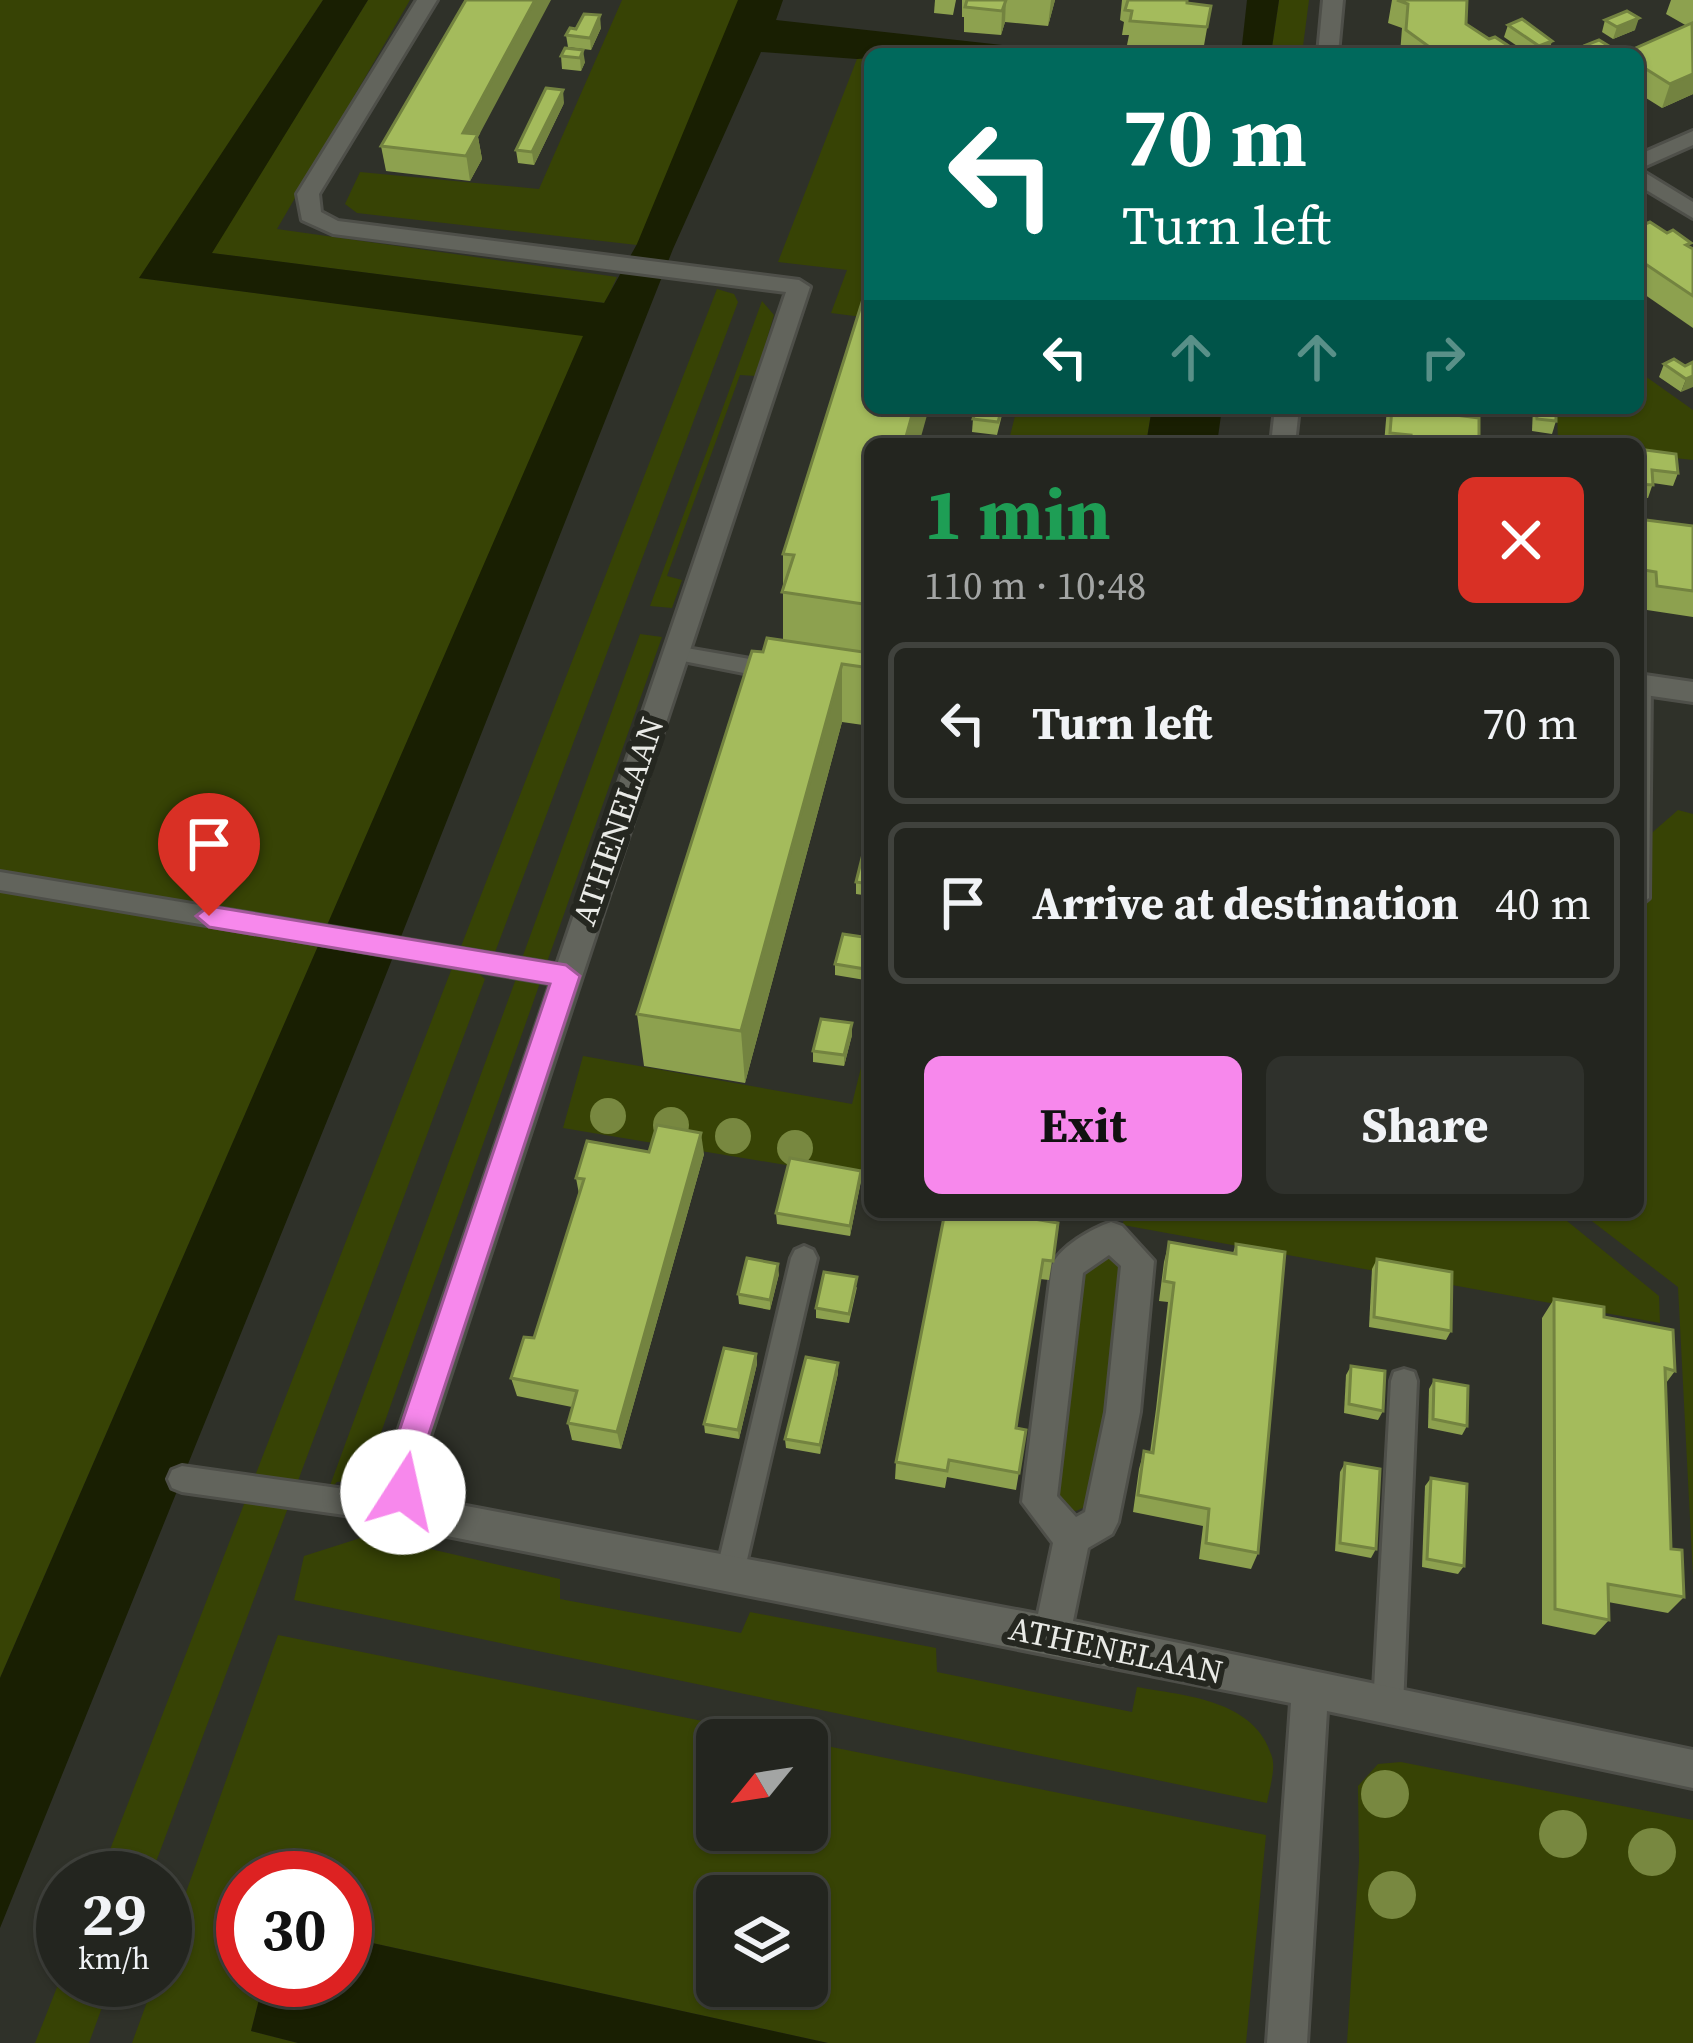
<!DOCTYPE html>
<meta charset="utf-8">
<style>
body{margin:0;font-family:"Source Serif 4",serif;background:#2f312c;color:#f1f3f6;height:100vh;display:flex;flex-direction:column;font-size:45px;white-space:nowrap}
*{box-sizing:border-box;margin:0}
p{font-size:39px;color:#a3a5a4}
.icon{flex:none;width:66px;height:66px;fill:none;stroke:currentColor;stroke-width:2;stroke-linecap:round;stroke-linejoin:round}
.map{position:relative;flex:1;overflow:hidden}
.panel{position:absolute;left:864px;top:438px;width:780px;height:780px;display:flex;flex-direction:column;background:#23251f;border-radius:18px;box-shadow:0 3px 9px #0004,0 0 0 3px #40423d}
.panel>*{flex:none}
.guide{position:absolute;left:864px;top:48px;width:780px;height:366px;border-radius:18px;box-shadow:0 3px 9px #0004,0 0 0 3px #40423d;background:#00695c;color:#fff;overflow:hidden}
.needle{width:78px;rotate:240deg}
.buttons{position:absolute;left:696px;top:1719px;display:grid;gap:24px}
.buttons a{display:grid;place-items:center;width:132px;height:132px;border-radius:18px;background:#23251f;box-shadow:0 3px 9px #0004,0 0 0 3px #40423d;font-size:60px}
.speed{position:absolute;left:36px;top:1851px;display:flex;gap:24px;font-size:60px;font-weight:700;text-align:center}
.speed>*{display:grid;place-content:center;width:156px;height:156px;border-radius:50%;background:#23251f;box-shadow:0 3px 9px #0004,0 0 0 3px #40423d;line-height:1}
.speed small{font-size:30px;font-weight:400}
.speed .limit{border:18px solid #d22;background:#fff;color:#111}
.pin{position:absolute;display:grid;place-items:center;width:102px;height:102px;color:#fff;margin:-123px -51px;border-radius:50% 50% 50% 0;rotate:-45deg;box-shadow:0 0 12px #0007}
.pin .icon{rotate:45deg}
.me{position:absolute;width:132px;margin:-66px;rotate:10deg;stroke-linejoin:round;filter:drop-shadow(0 0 9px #0008)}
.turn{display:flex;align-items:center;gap:42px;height:252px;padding:0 60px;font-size:54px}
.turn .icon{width:156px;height:156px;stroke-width:2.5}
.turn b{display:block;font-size:84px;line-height:102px}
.lanes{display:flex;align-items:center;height:114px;padding:0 60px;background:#0003;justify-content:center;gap:60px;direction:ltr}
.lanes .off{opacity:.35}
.round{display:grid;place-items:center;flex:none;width:126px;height:126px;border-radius:18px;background:#2f312c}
.summary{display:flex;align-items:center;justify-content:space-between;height:204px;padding:0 60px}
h1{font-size:72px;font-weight:700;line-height:90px;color:#1e9e55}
.action{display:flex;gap:24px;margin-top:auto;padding:24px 60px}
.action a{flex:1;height:138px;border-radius:18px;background:#f788ec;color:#111;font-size:48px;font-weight:700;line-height:138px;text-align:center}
.action a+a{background:#2f312c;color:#f1f3f6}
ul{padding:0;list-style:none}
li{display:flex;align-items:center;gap:36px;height:162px;margin:0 24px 18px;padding:0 36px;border:6px solid #40423d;border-radius:18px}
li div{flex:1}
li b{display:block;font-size:45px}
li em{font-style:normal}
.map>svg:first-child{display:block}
</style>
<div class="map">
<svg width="1693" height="2043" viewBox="0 0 1693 2043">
<rect width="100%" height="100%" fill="#2f3129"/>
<!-- green -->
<g fill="#374305" fill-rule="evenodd">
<polygon points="0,0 323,0 140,278 584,335 0,1678"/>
<polygon points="368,0 410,0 277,229 617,277 605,303 211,253"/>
<polygon points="622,0 740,0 637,245 357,213 345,204 360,172 539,189"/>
<polygon points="1279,0 1309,0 1302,54 1271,54"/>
<polygon points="870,58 870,318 831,313 847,270 778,262 857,59"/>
<polygon points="717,289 734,294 738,302 494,955 460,949"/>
<polygon points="762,301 774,315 756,376 740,375 667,576 682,580 672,608 650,606"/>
<polygon points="1638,371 1693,410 1693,460 1638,454 1638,444 1558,444 1557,408 1638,408"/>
<polygon points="1017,408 1152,408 1146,444 1008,444"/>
<polygon points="640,634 662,637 546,965 521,961"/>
<polygon points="1678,810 1693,814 1693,1577 1678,1287 1580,1212 1638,1212 1638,845"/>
<polygon points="452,968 476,971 485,979 150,1878 99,1878"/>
<polygon points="517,976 541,980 365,1478 337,1482 328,1491"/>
<polygon points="870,1031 870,1179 563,1128 583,1056 852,1104"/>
<polygon points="1124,1212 1556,1212 1659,1296 1660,1323 1123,1225"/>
<polygon points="1103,1257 1113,1258 1124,1268 1103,1474 1087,1506 1076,1511 1062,1508 1052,1492 1081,1282 1089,1264"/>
<path d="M370 1535 560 1579V1599L741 1633 750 1612 936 1648 937 1672 1132 1712 1137 1687C1185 1696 1255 1699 1272 1757 1276 1769 1269 1790 1267 1803L294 1600 304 1556Z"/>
<path d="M278 1635 796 1740H717V1830H807V1742L1266 1835 1246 2043H828L345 1937V1878H243V1980H264L251 2031 298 2043H132L155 1980H165V1951ZM717 1896H807V1986H717Z"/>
<polygon points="1401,1762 1693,1820 1693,2043 1347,2043 1359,1861 1358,1786 1378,1764"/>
<polygon points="63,1972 63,1980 112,1980 89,2043 35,2043"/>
</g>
<!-- water -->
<g fill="#191f02">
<polygon points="323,0 368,0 212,253 604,303 637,244 738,0 783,0 776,20 1084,54 870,54 870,58 857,59 761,52 673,249 374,1005 0,1928 0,1678 583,336 139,278"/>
<polygon points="1247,0 1279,0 1271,54 1241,54"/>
<polygon points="1152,408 1222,408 1217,444 1146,444"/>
<polygon points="345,1937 828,2043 298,2043 251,2031 264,1980 345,1980"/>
</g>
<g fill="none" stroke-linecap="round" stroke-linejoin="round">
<!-- lane casing -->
<g stroke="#4e4f49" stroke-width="6">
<g id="lane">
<polygon points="675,646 779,664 790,672 779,680 668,658 665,653"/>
<polygon points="1640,677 1651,685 1649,898 1638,907"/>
<polygon points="0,872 566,966 574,969 578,976 574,983 566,986 0,890"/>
<polygon points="804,1246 813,1250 817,1258 743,1577 739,1587 729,1591 719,1587 715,1577 791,1258 795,1250"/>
<polygon points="1404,1369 1414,1372 1417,1381 1403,1707 1398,1717 1388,1722 1378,1717 1373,1707 1391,1381 1394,1372"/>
<polygon points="182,1466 366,1492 403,1479 413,1483 417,1492 413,1501 366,1518 182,1492 172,1488 168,1479 172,1470"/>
</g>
</g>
<!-- street casing -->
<g stroke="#4e4f49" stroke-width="6">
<g id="street">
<path d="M417 0H437L319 194 321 212 338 221 799 280 810 287 423 1458 421 1484 445 1502 1038 1614 1053 1543 1022 1502 1052 1265C1061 1246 1091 1229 1111 1222L1122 1226 1154 1261 1140 1412 1118 1522 1112 1534 1088 1548 1073 1621 1693 1750V1788L1327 1711 1307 2043H1267L1291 1703 437 1534C395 1517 385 1502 389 1458L786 292 333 234 302 220 297 194ZM1109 1255 1121 1266 1106 1412 1085 1512 1076 1517 1057 1496 1083 1273Z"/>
<polygon points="1323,0 1343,0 1338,54 1318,54"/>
<polygon points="1693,131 1693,145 1639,169 1693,202 1693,218 1638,185 1638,155"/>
<polygon points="1275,408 1299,408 1295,444 1271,444"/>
<polygon points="1638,674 1693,682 1693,702 1638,694"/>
</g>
</g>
<!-- lane -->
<use href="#lane" fill="#62645c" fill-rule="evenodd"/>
<!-- street -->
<use href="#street" fill="#62645c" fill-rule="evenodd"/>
</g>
<!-- trees -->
<g fill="#788840">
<circle cx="608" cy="1116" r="18"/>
<circle cx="671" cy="1125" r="18"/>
<circle cx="733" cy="1136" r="18"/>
<circle cx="795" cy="1148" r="18"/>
<circle cx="1385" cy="1794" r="24"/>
<circle cx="1563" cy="1834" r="24"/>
<circle cx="1652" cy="1852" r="24"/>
<circle cx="1392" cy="1895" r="24"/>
</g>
<!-- wall -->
<g fill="#8da14f">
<polygon points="935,0 956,0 953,15 934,13"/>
<polygon points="962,0 1055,0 1048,26 1005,22 1001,35 964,32 964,17 962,17"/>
<polygon points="1122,0 1187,0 1187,3 1211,6 1203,51 1127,45 1129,35 1122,35 1124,22 1120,20"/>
<polygon points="1392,0 1467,0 1466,24 1489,39 1518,52 1518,54 1400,54 1402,28 1388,23"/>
<polygon points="1671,0 1693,0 1693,94 1662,108 1638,93 1638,54 1583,54 1586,45 1622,54 1687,26 1666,14"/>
<polygon points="1605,20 1635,30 1613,39 1602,32"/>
<polygon points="1508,25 1552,41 1548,53 1529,54 1504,37"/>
<polygon points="601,28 591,50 568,47 566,35"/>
<polygon points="565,48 585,62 581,71 562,69 561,56"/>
<polygon points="564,103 534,165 518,163 516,150"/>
<polygon points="478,137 482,159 470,181 386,171 381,146"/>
<polygon points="1638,227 1693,249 1693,328 1638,290"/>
<polygon points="1693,362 1681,392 1659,377 1664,364 1685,366"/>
<polygon points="1387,408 1455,408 1455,415 1479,444 1384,444"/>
<polygon points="1533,408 1556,408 1556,421 1552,434 1532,431"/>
<polygon points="1002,415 997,435 972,432 973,419"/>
<polygon points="870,444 870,726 842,722 745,1083 644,1066 637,1014 763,652 783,641 783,554"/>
<polygon points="1638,449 1678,473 1673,486 1653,483 1648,498 1638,497"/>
<polygon points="1638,519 1693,526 1693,617 1647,610 1646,596 1638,595"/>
<polygon points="870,855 870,896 856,894 856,882"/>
<polygon points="870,938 865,980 835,975 835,964"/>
<polygon points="852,1035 844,1066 813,1062 813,1051"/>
<polygon points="649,1152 704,1154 621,1449 572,1440 568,1423 572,1407 517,1396 511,1378 534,1338 579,1194 576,1178"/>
<polygon points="861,1171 861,1181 850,1236 777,1224 776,1213"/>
<polygon points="1058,1223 1049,1280 1040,1279 1016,1428 1026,1430 1016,1490 947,1477 945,1488 895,1479 896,1462"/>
<polygon points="1169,1242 1233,1253 1236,1244 1258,1553 1251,1569 1199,1559 1203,1526 1133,1512 1139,1469 1144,1451 1150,1453 1156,1409 1168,1302 1159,1301 1164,1262"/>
<polygon points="1377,1259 1451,1331 1446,1340 1369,1327 1372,1269"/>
<polygon points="779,1274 770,1310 739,1304 738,1294"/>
<polygon points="857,1287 849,1323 816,1318 816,1308"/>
<polygon points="1554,1299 1604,1317 1675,1371 1666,1383 1671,1549 1684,1597 1668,1613 1608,1602 1609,1620 1595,1635 1542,1624 1542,1318"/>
<polygon points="756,1354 757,1364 739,1439 705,1433 704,1424"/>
<polygon points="838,1363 838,1373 820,1454 786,1448 785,1439"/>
<polygon points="1351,1366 1383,1411 1378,1420 1344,1413 1346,1375"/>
<polygon points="1434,1380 1467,1426 1462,1435 1428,1428 1429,1389"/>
<polygon points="1345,1463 1376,1549 1371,1558 1335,1551 1340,1472"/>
<polygon points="1431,1478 1464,1566 1458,1574 1422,1567 1425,1486"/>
</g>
<!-- shaded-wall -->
<g fill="#738340">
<polygon points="535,0 551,0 478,137 482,159 470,181 463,133"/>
<polygon points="1006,0 1005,22 1001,35 1002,11"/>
<polygon points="1051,0 1055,0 1048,26"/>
<polygon points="600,15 601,28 591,50 590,38"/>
<polygon points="1639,18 1635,30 1613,39 1617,27"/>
<polygon points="1552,41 1548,53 1537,54 1539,46"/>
<polygon points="583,50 585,62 581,71 580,58"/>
<polygon points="1693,74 1693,94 1662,108 1670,84"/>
<polygon points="563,90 564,103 534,165 532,152"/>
<polygon points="1693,376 1693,387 1681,392 1686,379"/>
<polygon points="914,408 929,408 919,444 904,444"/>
<polygon points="842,664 842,722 745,1083 741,1031"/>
<polygon points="852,1023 852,1035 844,1066 844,1055"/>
<polygon points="701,1133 704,1154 621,1449 617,1432"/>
<polygon points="861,1171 861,1181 850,1236 850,1226"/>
<polygon points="778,1264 779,1274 770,1310 770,1300"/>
<polygon points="756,1354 757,1364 739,1439 738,1430"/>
<polygon points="838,1363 838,1373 820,1454 820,1445"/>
</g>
<!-- building -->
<g fill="#a4bb5c" stroke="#738340" stroke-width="3">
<polygon points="466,0 535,0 463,133 478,134 466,156 381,146"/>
<polygon points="967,0 1006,0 1002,11 965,7"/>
<polygon points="1128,0 1187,0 1187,3 1211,6 1207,27 1130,21 1132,11 1125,10"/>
<polygon points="1397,0 1467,0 1466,24 1489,39 1495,37 1518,52 1513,54 1439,54 1406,30 1408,4"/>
<polygon points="1627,11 1639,18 1617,27 1605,20"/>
<polygon points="584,14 600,15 590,38 566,35 570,28 576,29"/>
<polygon points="1522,19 1552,41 1539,46 1508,25"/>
<polygon points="1692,23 1693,74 1670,84 1638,64 1638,54 1600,54 1586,45 1599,40 1622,54"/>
<polygon points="565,48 583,50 580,58 561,56"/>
<polygon points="546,88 563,90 532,152 516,150"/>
<polygon points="1650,222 1667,233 1673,230 1691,243 1686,245 1693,249 1693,296 1638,259 1638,227"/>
<polygon points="870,277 870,408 914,408 904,444 870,444 870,605 782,592 794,555 783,554"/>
<polygon points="1674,359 1685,366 1693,362 1693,376 1686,379 1664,364"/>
<polygon points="976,408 1002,408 998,422 973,419"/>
<polygon points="1392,408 1455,408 1455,415 1479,418 1479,444 1410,444 1411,435 1390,433"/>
<polygon points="1536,408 1556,408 1556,421 1537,419"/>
<polygon points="1638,449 1676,454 1678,473 1652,470 1653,485 1638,484"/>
<polygon points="1638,519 1693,526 1693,591 1657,586 1656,572 1638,569"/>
<polygon points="767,638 870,653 870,668 842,664 741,1031 637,1014 752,651 763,652"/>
<polygon points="863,854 870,855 870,884 856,882"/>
<polygon points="843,934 870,938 870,949 865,969 835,964"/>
<polygon points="821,1019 852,1023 844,1055 813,1051"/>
<polygon points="657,1125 701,1133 617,1432 568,1423 577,1391 511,1378 524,1337 534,1338 584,1179 576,1178 587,1141 649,1152"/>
<polygon points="790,1158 861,1171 850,1226 776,1213"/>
<polygon points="945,1212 993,1212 1058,1223 1053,1261 1043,1260 1018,1414 1016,1428 1026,1430 1019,1473 949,1460 947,1471 896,1462"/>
<polygon points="1169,1242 1236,1254 1236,1244 1285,1252 1258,1553 1206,1543 1209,1509 1138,1495 1144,1451 1153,1453 1161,1391 1174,1283 1164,1281"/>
<polygon points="747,1258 778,1264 770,1300 738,1294"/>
<polygon points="1377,1259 1452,1272 1451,1331 1374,1317"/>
<polygon points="824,1272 857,1277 849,1314 816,1308"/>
<polygon points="1554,1299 1604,1307 1604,1317 1673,1330 1675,1371 1665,1368 1669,1482 1671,1549 1682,1550 1684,1597 1608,1584 1609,1620 1555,1609"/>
<polygon points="724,1348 756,1354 738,1430 704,1424"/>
<polygon points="806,1357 838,1363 820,1445 785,1439"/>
<polygon points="1351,1366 1385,1371 1383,1411 1349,1404"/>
<polygon points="1434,1380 1468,1386 1467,1426 1433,1419"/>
<polygon points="1345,1463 1380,1469 1376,1549 1340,1543"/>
<polygon points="1431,1478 1467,1484 1464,1566 1427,1559"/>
</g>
<!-- route -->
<polygon fill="#f788ec" stroke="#a15899" stroke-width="3" points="209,906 566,965 580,976 421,1458 414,1503 403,1507 392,1503 387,1492 390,1458 550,984 209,927 196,916"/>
<g text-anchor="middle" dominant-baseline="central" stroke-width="12" stroke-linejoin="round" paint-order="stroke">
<!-- street labels -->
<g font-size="33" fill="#e9eae6" stroke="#252720">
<text transform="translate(618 821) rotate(-71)">ATHENELAAN</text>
<text transform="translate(1116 1650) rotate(12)">ATHENELAAN</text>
</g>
</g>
</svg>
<div class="buttons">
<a><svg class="needle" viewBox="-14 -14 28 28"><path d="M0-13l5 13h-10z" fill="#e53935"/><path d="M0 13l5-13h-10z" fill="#a3a5a4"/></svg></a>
<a><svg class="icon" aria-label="layers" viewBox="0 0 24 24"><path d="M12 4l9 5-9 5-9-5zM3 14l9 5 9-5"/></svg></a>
</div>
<div class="speed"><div>29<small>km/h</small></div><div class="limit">30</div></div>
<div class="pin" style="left:209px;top:916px;background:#d93025"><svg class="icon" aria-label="arrive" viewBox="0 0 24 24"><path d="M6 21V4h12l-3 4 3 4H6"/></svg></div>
<svg class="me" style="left:403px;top:1492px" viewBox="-20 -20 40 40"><circle r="19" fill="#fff"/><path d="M0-13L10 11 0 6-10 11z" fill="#f788ec"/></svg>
<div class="guide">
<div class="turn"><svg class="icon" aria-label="left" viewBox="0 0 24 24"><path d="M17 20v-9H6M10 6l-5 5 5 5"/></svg><div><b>70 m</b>Turn left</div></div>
<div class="lanes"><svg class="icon" aria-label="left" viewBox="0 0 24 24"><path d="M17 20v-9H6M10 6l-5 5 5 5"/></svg><svg class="icon off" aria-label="ahead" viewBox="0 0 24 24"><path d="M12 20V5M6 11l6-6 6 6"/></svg><svg class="icon off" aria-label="ahead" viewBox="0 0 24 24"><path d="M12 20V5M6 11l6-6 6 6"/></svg><svg class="icon off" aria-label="right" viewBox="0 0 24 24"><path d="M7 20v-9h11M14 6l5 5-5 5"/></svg></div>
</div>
<section class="panel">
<div class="summary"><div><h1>1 min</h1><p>110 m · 10:48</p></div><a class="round" style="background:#d93025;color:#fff"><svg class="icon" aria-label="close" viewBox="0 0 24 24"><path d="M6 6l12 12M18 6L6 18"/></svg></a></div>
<ul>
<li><svg class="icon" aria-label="left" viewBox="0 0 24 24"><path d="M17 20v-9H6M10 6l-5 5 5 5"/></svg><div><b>Turn left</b></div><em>70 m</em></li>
<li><svg class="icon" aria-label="arrive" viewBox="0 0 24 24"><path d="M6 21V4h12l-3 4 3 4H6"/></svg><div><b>Arrive at destination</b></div><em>40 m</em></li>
</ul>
<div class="action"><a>Exit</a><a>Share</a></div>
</section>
</div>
